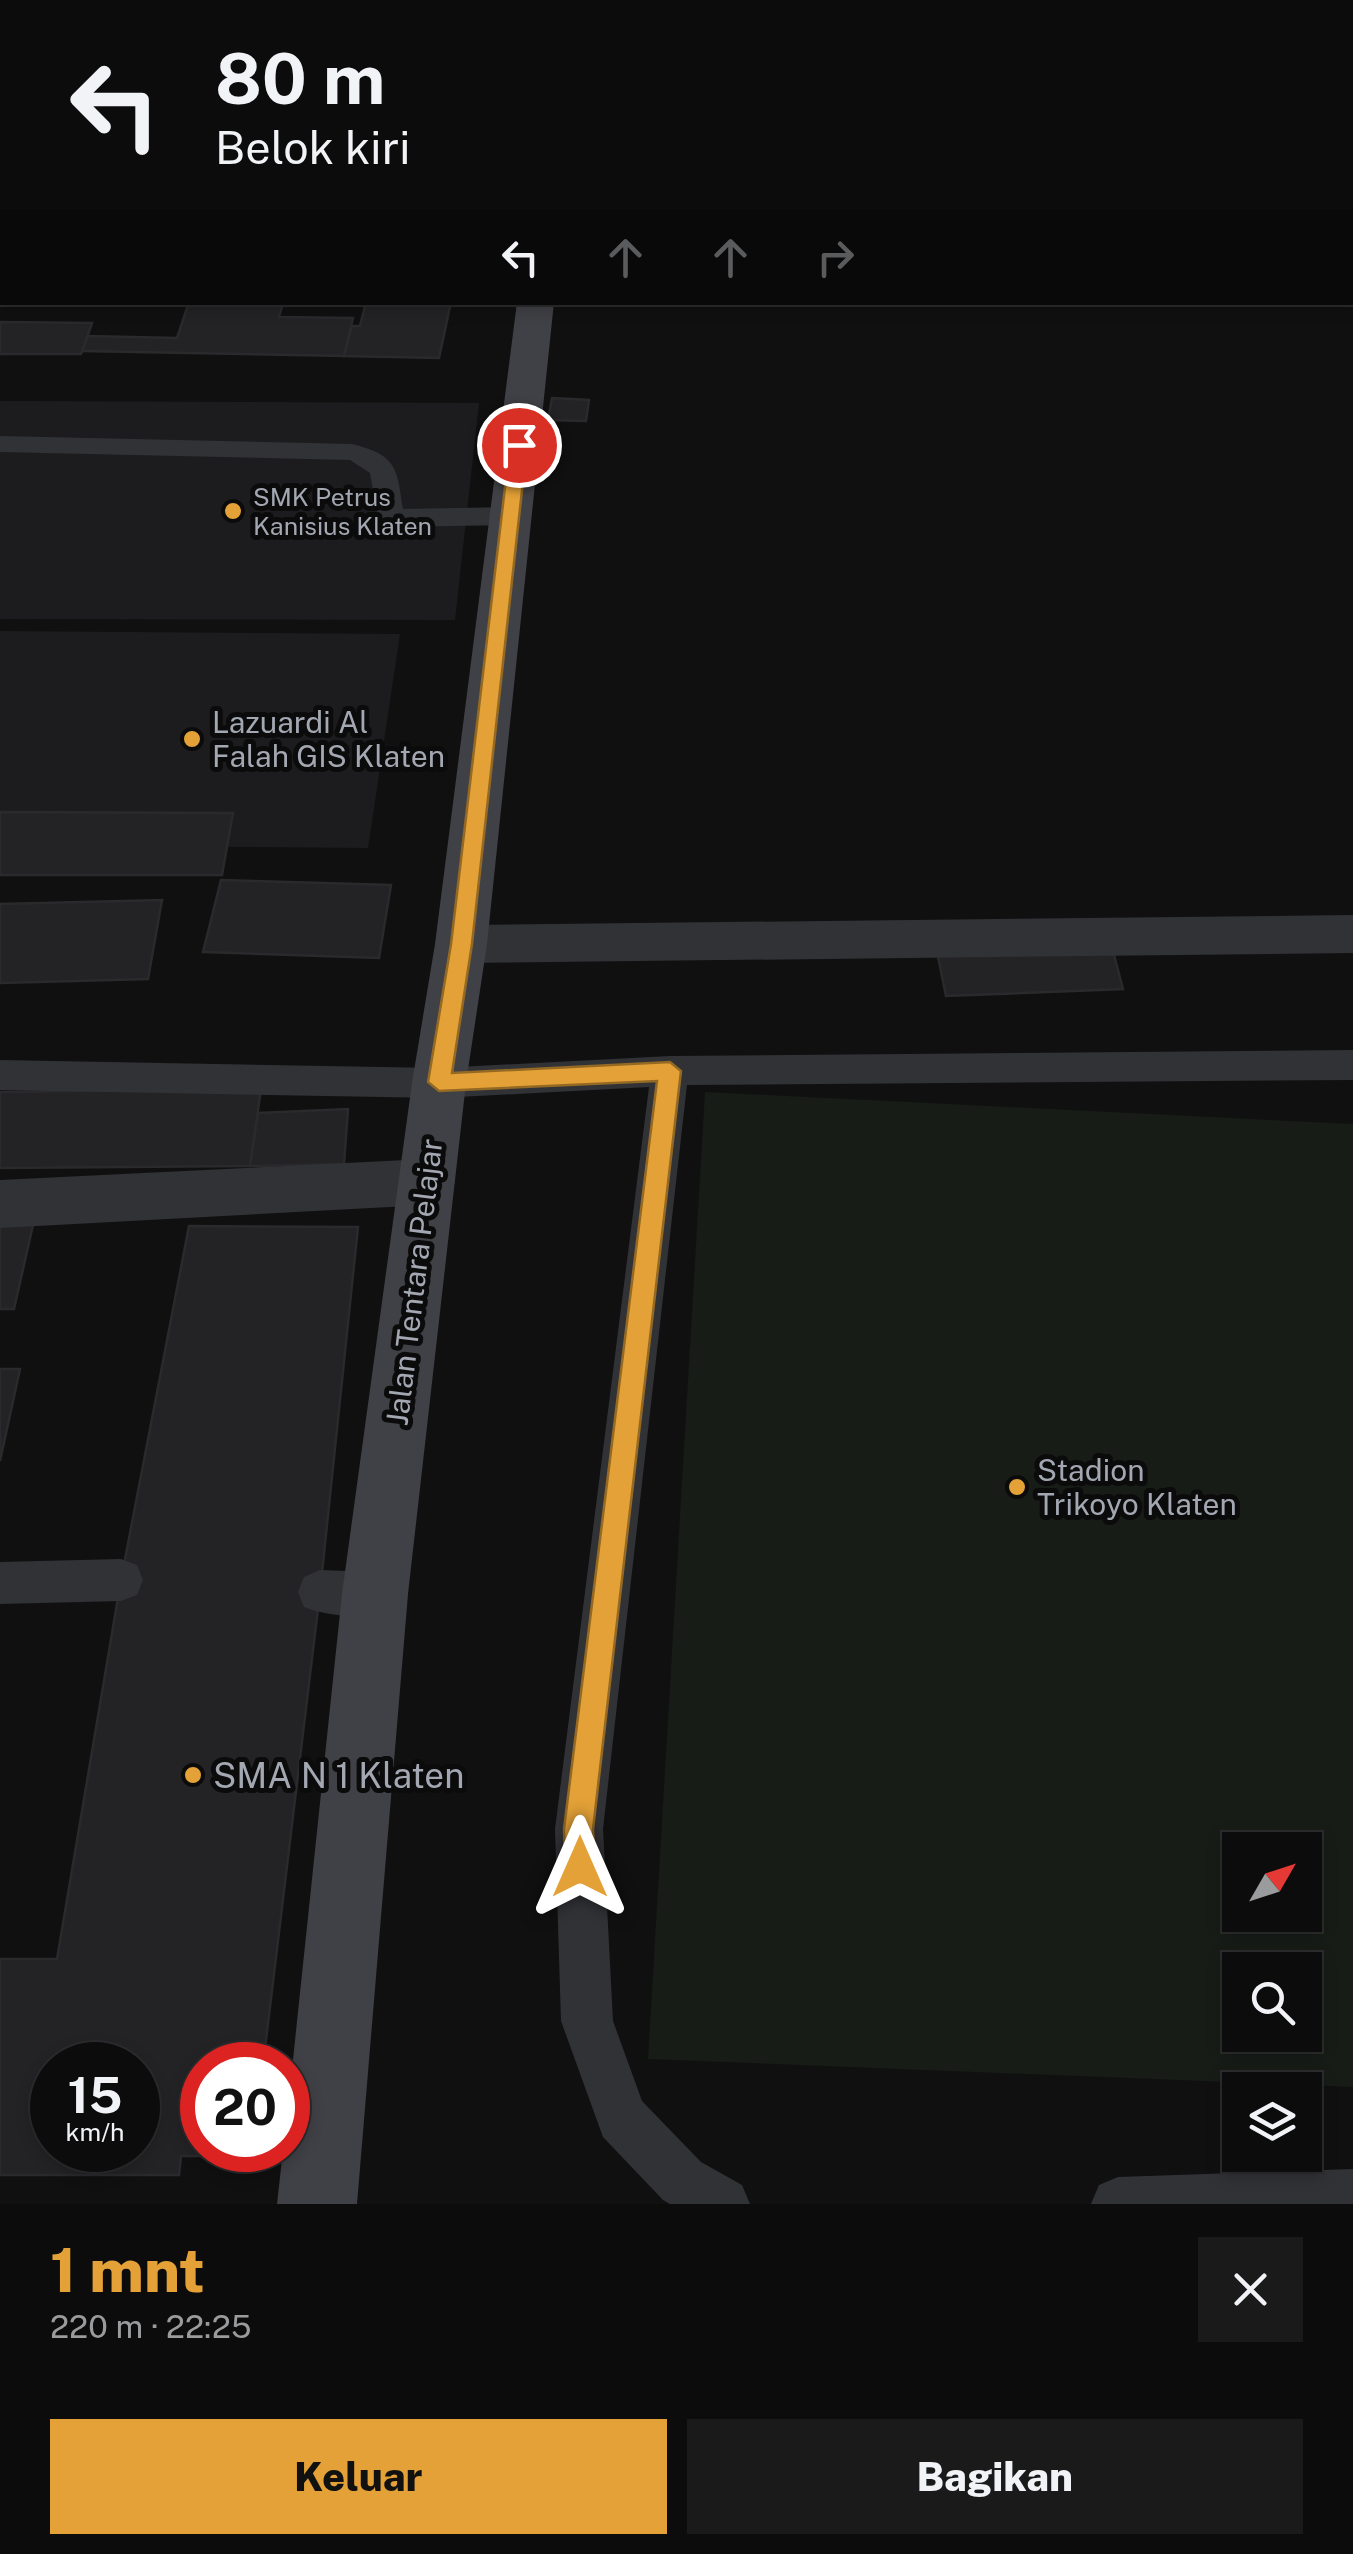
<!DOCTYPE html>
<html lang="id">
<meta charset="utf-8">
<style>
body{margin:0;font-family:"Public Sans",sans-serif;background:#1a1a1b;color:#f1f3f6;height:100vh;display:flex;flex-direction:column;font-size:38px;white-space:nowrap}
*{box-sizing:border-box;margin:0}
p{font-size:32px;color:#9a9b9d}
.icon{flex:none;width:55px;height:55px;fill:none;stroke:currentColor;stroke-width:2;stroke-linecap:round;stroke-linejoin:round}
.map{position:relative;height:2204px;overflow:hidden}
.details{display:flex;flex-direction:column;background:#0c0c0d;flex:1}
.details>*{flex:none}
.top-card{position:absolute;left:0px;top:0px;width:1355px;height:305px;box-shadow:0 5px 15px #0003,0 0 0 2px #2c2c2e;background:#0c0c0d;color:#f1f3f6;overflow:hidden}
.needle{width:65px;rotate:51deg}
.fabs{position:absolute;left:1222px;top:1832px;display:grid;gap:20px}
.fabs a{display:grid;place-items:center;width:100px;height:100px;border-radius:0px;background:#0c0c0d;box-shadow:0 5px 15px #0003,0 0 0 2px #2c2c2e;font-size:50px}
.speed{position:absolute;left:30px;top:2042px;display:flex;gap:20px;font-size:50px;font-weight:700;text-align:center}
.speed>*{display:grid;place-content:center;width:130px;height:130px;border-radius:50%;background:#0c0c0d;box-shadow:0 5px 15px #0003,0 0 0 2px #2c2c2e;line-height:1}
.speed small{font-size:25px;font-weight:400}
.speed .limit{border:15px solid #d22;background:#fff;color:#111}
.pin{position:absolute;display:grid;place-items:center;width:85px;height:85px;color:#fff;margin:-42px;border:5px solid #fff;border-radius:50%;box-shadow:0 2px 10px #0007}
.me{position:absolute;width:110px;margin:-55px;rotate:0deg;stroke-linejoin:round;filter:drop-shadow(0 0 8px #0008)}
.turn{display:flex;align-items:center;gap:35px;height:210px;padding:0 50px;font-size:45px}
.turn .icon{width:130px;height:130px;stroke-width:2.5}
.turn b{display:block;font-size:70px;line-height:85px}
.lanes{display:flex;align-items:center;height:95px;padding:0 50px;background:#0003;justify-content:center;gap:50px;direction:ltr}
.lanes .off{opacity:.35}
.round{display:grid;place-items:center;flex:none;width:105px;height:105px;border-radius:0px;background:#1a1a1b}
.headline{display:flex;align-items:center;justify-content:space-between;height:170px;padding:0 50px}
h1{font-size:60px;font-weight:800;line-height:75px;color:#e3a137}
.button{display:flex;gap:20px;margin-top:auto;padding:20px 50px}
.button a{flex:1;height:115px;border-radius:0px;background:#e3a137;color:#111;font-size:40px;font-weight:800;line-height:115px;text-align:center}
.button a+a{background:#1a1a1b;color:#f1f3f6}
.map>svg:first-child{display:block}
</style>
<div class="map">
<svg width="1353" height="2204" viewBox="0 0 1353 2204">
<rect width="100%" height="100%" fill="#101011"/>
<!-- built -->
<g fill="#1c1c1e">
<polygon points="0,401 479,403 455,620 0,619"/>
<polygon points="0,631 400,634 368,848 0,845"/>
</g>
<!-- green -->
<path fill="#171c17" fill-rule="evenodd" d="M705 1092 1353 1124V2087L648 2059ZM1240 1850H1305V1915H1240ZM1240 1970H1305V2035H1240Z"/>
<!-- building -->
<g fill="#232325" stroke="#2a2a2d" stroke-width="2.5" fill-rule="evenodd">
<polygon points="0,270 2,302 106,302 0,303"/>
<polygon points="189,302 366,302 283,303 279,317 353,318 344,356 82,351 88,336 177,338"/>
<polygon points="451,302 439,358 344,356 352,326 360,326 366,302"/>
<polygon points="0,322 92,323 81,354 0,354"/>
<polygon points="552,398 589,400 586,421 548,420"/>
<polygon points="0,812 233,813 222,875 0,875"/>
<polygon points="221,880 391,885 379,958 203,952"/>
<polygon points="162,900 148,979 0,983 0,904"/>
<polygon points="1110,940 1123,989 946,996 936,947"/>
<polygon points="261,1089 250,1166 0,1168 0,1092"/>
<polygon points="348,1109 344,1164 250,1166 258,1113"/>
<polygon points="0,1225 33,1225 14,1309 0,1309"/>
<path d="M189 1226 358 1227 320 1592 263 2065H202V2150H253L252 2156H181L179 2175H0V1959H57L121 1580ZM52 2065H138V2150H52Z"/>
<polygon points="0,1369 20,1369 0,1461"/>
</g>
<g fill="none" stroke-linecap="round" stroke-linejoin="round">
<!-- lane -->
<g fill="#313236" fill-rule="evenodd">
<path d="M0 436 352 444C397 455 397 468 403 509L511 507 521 510 525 516 521 522 511 525 396 527 378 518 370 473 350 460 0 452Z"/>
<polygon points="1353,1050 1353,1080 687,1085 603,1829 613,2021 642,2101 701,2162 742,2185 750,2204 670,2204 663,2200 603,2137 561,2021 555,1829 649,1087 439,1098 0,1090 0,1060 439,1068 670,1056"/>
<polygon points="121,1559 137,1565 143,1580 137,1595 121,1601 0,1604 0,1562"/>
<path d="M320 1570 375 1572 391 1579 398 1594 391 1609C365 1620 330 1617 304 1607L298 1592 304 1577Z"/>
<polygon points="1353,2169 1353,2204 1091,2204 1099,2185 1118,2177"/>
</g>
<!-- street -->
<g fill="#313236" fill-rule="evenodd">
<rect x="0" y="91" width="2" height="20"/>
<rect x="0" y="175" width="2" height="20"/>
<polygon points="1353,915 1353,953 461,963 443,958 435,944 443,930 461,925"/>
<polygon points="427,1159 447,1165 455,1182 447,1199 427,1205 0,1228 0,1180"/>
</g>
<!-- secondary -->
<g fill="#404146" fill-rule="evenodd">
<rect x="550" y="0" width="30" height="2"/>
<polygon points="517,302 554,302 487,944 466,1083 408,1594 357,2204 277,2204 283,2150 288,2150 288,2107 342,1594 412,1083 435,944"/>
</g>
</g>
<!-- route -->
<polygon fill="#e3a137" stroke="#946924" stroke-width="2.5" points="519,440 527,445 472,944 452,1073 670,1062 681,1071 593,1829 595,1867 591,1878 580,1882 570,1878 565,1867 564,1829 657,1081 439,1091 428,1082 451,944 510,445"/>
<!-- markers -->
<g fill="#e3a137" stroke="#0b0b0c" stroke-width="4">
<circle cx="233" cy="511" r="10"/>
<circle cx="192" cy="739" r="10"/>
<circle cx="1017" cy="1487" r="10"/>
<circle cx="193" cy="1775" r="10"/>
</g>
<g text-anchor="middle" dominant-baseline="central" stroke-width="10" stroke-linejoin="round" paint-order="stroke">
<!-- far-poi labels -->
<g font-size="25" fill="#a2a7b1" stroke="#0b0b0c" text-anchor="start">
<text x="253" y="497">SMK Petrus<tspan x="253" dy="29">Kanisius Klaten</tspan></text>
</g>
<!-- poi labels -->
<g font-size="30" fill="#a2a7b1" stroke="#0b0b0c" text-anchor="start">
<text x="212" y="722">Lazuardi Al<tspan x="212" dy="34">Falah GIS Klaten</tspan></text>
<text x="1037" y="1470">Stadion<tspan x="1037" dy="34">Trikoyo Klaten</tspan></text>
</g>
<!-- street labels -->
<g font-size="30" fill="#a2a7b1" stroke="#0b0b0c">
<text transform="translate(414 1282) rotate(-83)">Jalan Tentara Pelajar</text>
</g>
<!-- near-poi labels -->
<g font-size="35" fill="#a2a7b1" stroke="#0b0b0c" text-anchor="start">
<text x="213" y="1775">SMA N 1 Klaten</text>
</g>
</g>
</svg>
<div class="fabs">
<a><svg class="needle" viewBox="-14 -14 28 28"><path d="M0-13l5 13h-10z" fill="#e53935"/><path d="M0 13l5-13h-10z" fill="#9a9b9d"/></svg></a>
<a><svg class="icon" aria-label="search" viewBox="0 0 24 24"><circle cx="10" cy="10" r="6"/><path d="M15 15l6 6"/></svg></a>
<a><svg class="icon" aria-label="layers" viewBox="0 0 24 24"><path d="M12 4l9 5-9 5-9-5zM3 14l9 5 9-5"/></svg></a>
</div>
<div class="speed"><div>15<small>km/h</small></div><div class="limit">20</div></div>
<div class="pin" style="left:519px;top:445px;background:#d93025"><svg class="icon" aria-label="arrive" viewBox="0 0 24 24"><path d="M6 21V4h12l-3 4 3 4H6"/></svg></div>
<svg class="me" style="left:580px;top:1867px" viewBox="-20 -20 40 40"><path d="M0-17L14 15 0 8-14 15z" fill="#e3a137" stroke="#fff" stroke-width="4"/></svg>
<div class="top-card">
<div class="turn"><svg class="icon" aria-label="left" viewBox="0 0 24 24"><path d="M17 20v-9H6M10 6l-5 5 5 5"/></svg><div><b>80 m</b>Belok kiri</div></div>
<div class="lanes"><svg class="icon" aria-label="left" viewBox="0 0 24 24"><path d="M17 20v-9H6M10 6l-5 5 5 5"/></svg><svg class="icon off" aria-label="ahead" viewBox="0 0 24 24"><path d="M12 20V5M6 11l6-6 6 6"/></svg><svg class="icon off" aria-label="ahead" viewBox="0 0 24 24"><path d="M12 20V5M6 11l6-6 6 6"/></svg><svg class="icon off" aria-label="right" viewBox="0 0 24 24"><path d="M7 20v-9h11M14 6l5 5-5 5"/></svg></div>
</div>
</div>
<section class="details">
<div class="headline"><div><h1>1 mnt</h1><p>220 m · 22:25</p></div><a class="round"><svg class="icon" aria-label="close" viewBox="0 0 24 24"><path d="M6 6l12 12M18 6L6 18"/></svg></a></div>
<div class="button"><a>Keluar</a><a>Bagikan</a></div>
</section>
